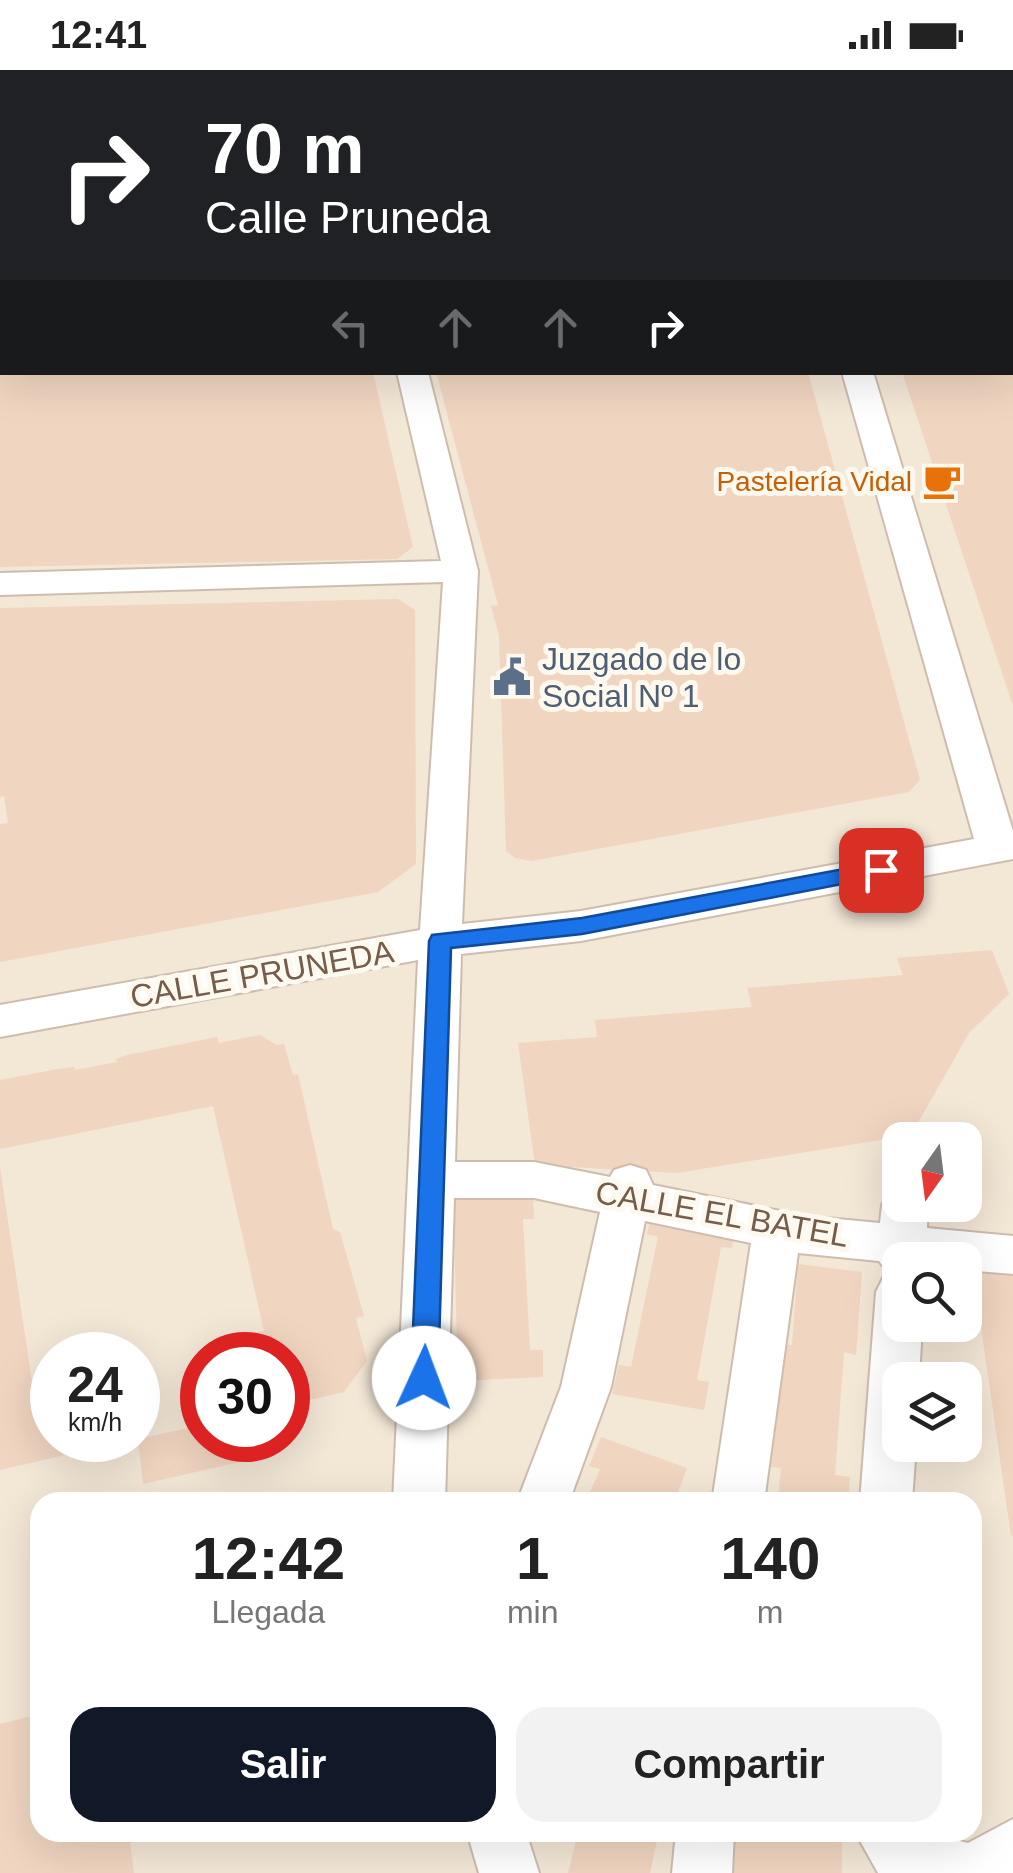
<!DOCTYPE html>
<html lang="es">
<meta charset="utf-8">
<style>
body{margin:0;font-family:Arial,sans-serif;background:#f2f2f2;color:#222;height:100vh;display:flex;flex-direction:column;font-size:38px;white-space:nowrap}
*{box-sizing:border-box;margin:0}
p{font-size:32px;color:#767676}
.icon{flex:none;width:55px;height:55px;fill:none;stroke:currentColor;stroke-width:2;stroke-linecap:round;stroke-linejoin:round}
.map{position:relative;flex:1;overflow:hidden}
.drawer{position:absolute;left:30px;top:1422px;width:952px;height:350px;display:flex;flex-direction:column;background:#fff;border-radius:30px;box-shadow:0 10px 40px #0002}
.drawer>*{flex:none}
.hud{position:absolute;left:0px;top:0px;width:1015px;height:305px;box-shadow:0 10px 40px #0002;background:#202124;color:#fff;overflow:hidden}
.needle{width:65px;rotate:194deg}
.fabs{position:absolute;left:882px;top:1052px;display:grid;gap:20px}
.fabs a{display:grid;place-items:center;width:100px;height:100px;border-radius:20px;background:#fff;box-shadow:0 10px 40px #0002;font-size:50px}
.speed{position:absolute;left:30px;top:1262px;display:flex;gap:20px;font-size:50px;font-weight:700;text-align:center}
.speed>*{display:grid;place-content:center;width:130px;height:130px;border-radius:50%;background:#fff;box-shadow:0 10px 40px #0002;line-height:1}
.speed small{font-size:25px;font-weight:400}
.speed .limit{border:15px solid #d22;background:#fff;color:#111}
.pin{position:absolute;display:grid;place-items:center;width:85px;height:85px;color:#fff;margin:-42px;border-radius:20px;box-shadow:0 5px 15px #0006}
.me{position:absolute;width:110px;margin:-55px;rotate:2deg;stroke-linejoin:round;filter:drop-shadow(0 0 8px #0008)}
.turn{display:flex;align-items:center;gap:35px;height:210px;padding:0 40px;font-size:45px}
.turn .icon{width:130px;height:130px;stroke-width:2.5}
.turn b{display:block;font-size:70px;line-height:85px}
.lanes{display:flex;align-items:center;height:95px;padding:0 40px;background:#0003;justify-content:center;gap:50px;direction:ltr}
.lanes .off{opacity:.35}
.eta{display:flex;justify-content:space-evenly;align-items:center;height:170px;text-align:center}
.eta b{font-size:60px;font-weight:700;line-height:70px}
.cta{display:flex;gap:20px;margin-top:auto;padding:20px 40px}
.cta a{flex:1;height:115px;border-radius:30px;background:#111827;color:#fff;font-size:40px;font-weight:700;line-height:115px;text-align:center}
.cta a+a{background:#f2f2f2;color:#222}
.status{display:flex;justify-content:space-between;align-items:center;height:70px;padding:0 50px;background:#fff;direction:ltr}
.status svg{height:28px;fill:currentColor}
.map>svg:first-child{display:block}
</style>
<div class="status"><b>12:41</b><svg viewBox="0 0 49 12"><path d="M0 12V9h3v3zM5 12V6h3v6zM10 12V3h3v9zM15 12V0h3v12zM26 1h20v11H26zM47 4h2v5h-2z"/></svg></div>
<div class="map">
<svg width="1013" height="1803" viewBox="0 0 1013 1803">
<rect width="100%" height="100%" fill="#fcf5e8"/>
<!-- residential -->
<path fill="#f3e7d6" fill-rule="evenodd" d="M0 0H1013V1803H0ZM2 2H1012V302H2ZM900 1070H965V1135H900ZM900 1190H965V1255H900ZM52 1285H138V1370H52ZM202 1285H288V1370H202ZM900 1310H965V1375H900ZM40 1432H972V1762H40Z"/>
<!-- building -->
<g fill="#f0d5c0">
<polygon points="0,302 373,302 413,477 397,489 0,497"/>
<polygon points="436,302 808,302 920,710 909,722 531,791 515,788 506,781 499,565 491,536 498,535"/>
<polygon points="902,302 1013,302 1013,633 1012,633"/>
<polygon points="398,529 415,540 416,794 378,822 0,892 0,754 8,753 4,726 0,727 0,538"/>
<polygon points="992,880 1009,924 969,963 911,1065 677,1103 535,1095 518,973 597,967 595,950 752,937 747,918 903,905 897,888"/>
<polygon points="260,965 277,975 284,974 293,1005 298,1004 333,1159 340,1162 364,1246 356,1248 367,1291 344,1322 288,1335 288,1285 223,1285 220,1270 264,1261 213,1036 0,1079 0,1010 58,999 74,997 75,1000 117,992 116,989 127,985 217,967 219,973"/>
<polygon points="0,1098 32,1312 52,1308 52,1370 78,1370 68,1378 69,1384 0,1400"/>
<polygon points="533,1125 534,1149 523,1149 530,1280 543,1280 543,1307 458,1311 453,1127"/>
<polygon points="652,1140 735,1154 732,1178 721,1177 697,1310 709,1312 704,1340 612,1324 619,1295 631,1297 658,1167 647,1164"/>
<polygon points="971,1188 1013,1190 1013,1466 1011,1466"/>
<polygon points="798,1194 862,1202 856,1285 844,1282 835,1405 850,1407 848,1432 778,1432 781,1398 766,1396 779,1274 792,1275"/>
<polygon points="202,1355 202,1370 240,1370 244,1391 143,1414 138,1369"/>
<polygon points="601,1367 687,1398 677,1425 665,1421 661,1432 586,1432 600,1399 589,1396"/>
<polygon points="972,1486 981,1487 978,1727 972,1726"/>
<polygon points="40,1644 40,1762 129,1762 134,1803 0,1803 0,1654"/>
<polygon points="578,1762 659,1762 650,1803 568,1803"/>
<polygon points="732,1762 828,1762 829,1770 842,1771 842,1803 732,1803"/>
</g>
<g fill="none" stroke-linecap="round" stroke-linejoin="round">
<!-- street casing -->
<g stroke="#cebdae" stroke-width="4">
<g id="street">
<polygon points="301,0 370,0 372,2 303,2"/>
<polygon points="751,0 777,0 778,2 753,2"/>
<polygon points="2,182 2,200 0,201 0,183"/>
<rect x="1012" y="208" width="1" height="18"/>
<polygon points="397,302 428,302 478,501 462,854 581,841 974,769 842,302 873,302 1013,761 1013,789 581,871 461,884 455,1092 534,1092 610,1107 614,1100 630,1095 646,1100 653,1115 805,1146 880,1153 882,1135 888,1122 900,1118 900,1135 928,1135 927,1158 1013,1166 1013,1204 965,1200 965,1190 900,1190 900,1255 922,1255 919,1310 900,1310 900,1375 916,1375 912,1432 860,1432 876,1222 883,1208 890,1205 879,1191 798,1183 764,1432 712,1432 751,1173 645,1151 611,1317 569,1432 517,1432 561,1317 600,1142 534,1128 454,1128 445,1432 393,1432 418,890 0,967 0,935 420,860 443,512 0,525 0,503 441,491"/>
<polygon points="1013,1749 1013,1803 878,1803 855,1762 921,1762 968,1773"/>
<polygon points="467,1762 526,1762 539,1803 479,1803"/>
<polygon points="676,1762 734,1762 732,1803 672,1803"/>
</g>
</g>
<!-- street -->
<use href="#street" fill="#fff" fill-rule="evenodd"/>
</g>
<!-- route -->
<polygon fill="#1a73e8" stroke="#114b97" stroke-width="2.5" points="881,792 892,800 889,805 582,864 451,878 438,1308 434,1316 424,1319 415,1316 411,1308 429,871 432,865 582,848"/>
<!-- icons -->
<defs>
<g id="cafe-bare" transform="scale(3)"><path d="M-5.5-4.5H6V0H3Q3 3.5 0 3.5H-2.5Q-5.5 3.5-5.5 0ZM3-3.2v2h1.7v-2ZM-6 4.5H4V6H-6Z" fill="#e8710a" stroke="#fef9ee" stroke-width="2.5" paint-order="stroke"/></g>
<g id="civic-bare" transform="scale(3)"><path d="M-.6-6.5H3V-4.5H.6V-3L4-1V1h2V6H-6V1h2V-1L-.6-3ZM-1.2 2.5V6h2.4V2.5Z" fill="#5c6f8a" stroke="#fef9ee" stroke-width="2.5" paint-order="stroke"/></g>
</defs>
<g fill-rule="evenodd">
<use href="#cafe-bare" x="942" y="411"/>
<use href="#civic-bare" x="512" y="607"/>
</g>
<g text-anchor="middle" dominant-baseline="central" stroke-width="10" stroke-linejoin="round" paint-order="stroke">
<!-- far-food labels -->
<g font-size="28" fill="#c56008" stroke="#fef9ee" text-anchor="end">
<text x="912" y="411">Pastelería Vidal</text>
</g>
<!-- service labels -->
<g font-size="32" fill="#4e5e75" stroke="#fef9ee" text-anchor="start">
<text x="542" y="589">Juzgado de lo<tspan x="542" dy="37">Social Nº 1</tspan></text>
</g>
<!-- street labels -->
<g font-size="32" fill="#755d4c" stroke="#fef9ee">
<text transform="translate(262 904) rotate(-10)">CALLE PRUNEDA</text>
<text transform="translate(722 1144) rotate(10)">CALLE EL BATEL</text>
</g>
</g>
</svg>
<div class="fabs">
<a><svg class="needle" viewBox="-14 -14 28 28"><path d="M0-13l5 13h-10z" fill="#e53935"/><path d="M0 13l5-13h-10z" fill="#767676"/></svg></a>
<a><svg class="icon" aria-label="search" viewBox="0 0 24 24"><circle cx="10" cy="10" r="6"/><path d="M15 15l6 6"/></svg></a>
<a><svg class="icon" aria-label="layers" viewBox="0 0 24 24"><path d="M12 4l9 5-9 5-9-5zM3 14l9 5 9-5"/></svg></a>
</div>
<div class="speed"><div>24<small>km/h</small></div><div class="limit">30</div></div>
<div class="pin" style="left:881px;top:800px;background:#d93025"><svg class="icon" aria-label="arrive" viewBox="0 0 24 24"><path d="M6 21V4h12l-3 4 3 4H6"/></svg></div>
<svg class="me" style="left:424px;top:1308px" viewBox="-20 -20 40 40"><circle r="19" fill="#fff"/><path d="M0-13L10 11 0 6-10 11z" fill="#1a73e8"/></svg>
<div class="hud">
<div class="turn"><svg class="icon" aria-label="right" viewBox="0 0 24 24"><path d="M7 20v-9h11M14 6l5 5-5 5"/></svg><div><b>70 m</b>Calle Pruneda</div></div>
<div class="lanes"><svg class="icon off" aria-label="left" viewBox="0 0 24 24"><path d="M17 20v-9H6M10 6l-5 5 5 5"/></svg><svg class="icon off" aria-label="ahead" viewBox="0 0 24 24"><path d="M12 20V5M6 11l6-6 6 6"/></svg><svg class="icon off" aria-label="ahead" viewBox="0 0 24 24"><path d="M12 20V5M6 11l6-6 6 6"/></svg><svg class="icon" aria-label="right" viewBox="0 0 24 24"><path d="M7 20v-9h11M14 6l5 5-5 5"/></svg></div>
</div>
<section class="drawer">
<div class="eta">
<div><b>12:42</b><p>Llegada</p></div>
<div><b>1</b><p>min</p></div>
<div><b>140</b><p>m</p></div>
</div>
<div class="cta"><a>Salir</a><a>Compartir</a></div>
</section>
</div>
